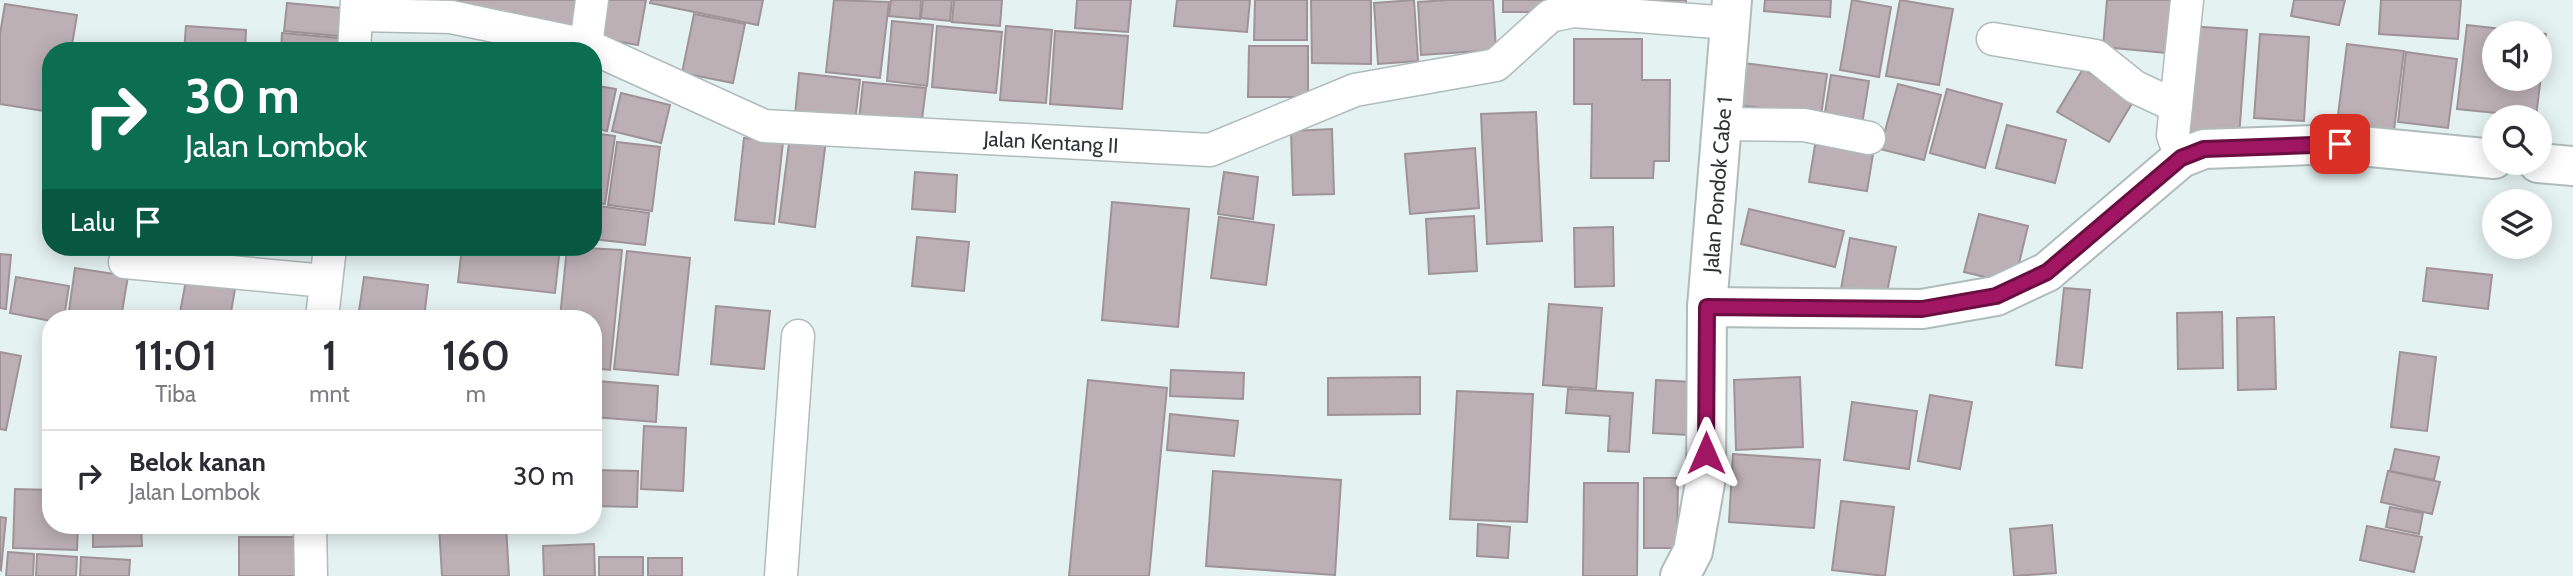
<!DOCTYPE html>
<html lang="id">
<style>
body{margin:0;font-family:Cabin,sans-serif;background:#f7f7f7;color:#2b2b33;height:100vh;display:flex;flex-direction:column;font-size:26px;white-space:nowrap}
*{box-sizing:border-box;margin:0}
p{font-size:23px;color:#7c7c81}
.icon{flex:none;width:38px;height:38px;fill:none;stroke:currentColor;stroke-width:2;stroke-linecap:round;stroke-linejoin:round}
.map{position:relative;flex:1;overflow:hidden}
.drawer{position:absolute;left:42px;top:310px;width:560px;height:224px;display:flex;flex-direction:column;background:#fff;border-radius:28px;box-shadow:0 4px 18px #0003}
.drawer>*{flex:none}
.banner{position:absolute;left:42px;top:42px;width:560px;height:214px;border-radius:28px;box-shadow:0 4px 18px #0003;background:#0b6e4f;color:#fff;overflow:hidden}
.buttons{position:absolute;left:2482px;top:21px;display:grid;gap:14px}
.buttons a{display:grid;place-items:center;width:70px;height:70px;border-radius:50%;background:#fff;box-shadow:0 4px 18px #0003;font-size:35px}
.pin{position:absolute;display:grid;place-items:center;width:60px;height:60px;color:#fff;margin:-30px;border-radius:14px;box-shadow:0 4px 10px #0006}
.me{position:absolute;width:77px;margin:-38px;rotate:0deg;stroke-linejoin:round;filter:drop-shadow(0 0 5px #0008)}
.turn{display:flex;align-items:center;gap:24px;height:147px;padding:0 28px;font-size:32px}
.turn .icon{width:91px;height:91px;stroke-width:2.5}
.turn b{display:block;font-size:49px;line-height:60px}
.then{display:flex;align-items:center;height:66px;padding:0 28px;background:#0003;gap:14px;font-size:26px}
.eta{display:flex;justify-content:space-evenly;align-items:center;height:119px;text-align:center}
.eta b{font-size:42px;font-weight:600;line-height:49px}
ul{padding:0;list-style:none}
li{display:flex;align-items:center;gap:21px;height:91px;padding:0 28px;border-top:2px solid #e1e1e2}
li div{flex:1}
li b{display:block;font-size:26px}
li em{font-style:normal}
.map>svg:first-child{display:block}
</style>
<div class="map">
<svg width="2573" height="576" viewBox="0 0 2573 576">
<rect width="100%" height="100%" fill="#e4f2f1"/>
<!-- building -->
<g fill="#bcb0b4" stroke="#9f9397" stroke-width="2" fill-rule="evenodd">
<polygon points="442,0 580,0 576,28 441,10"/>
<polygon points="599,0 646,0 638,45 592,37"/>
<polygon points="651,0 763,0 758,25 650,3"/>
<polygon points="834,0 889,2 880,78 826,72"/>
<polygon points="891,0 921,0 920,19 889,16"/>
<polygon points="923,0 952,0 950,21 921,18"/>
<polygon points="954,0 1002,0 1000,26 952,22"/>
<polygon points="1077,0 1131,0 1128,32 1075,28"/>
<polygon points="1177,0 1250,0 1247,32 1174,26"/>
<polygon points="1255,0 1307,0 1307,40 1254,40"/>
<polygon points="1311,0 1371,0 1371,64 1312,63"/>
<polygon points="1414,0 1418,61 1378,64 1374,3"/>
<polygon points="1447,0 1493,0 1496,50 1421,55 1418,2"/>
<rect x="1503" y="0" width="51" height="12"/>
<polygon points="1647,0 1686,0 1686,5"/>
<polygon points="1765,0 1831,0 1830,17 1764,11"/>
<polygon points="1852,0 1891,7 1879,77 1840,70"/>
<polygon points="1900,0 1953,9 1939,85 1886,76"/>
<polygon points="2107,0 2182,0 2177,54 2103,47"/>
<polygon points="2294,0 2345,0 2339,25 2291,16"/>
<polygon points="2381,0 2461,0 2458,39 2379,34"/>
<polygon points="287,3 352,9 349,37 284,31"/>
<polygon points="5,4 77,15 71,51 51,51 51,112 0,104 0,34"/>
<polygon points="694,14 745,24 733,83 682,73"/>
<polygon points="892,21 933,25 927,86 887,81"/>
<path d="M2467 25 2546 34 2536 117 2457 109ZM2494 33H2539V79H2494Z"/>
<polygon points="186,26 246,30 245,51 184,51"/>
<polygon points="937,26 1002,32 996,93 932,87"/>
<polygon points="1006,26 1052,30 1046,103 1000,100"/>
<polygon points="2188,26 2247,30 2239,137 2181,132"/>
<polygon points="1055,31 1128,36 1122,109 1050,104"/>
<polygon points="282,33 350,39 349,51 281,51"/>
<polygon points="2260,34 2309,37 2304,121 2254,118"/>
<polygon points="1574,39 1642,39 1642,80 1670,80 1669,161 1654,161 1653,178 1591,178 1592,104 1574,104"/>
<polygon points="2347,44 2404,51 2393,138 2336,131"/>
<polygon points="1249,46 1308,46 1308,97 1248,97"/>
<polygon points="2406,52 2457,59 2448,128 2398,122"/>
<polygon points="1744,63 1827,74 1821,116 1738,105"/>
<polygon points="2083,69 2134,100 2109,142 2057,112"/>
<polygon points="799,73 860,80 855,122 795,115"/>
<polygon points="1831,75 1869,81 1861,131 1823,125"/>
<polygon points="863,82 926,88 921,127 859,120"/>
<polygon points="1898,84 1941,95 1924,160 1880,149"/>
<polygon points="593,85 616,89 607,131 593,128"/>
<polygon points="1947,89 2002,104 1985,168 1930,153"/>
<polygon points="621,93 670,105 661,143 612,131"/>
<polygon points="1536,112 1542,241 1487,244 1481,114"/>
<polygon points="2007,125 2066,140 2055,183 1996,168"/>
<polygon points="1332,129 1334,194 1293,195 1291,131"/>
<polygon points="593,133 615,136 605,204 593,203"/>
<polygon points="790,135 826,140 815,227 779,222"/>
<polygon points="744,138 783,142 774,224 735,220"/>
<polygon points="1816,139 1874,148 1867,191 1809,182"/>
<polygon points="617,142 660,147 652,211 608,205"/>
<polygon points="1475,148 1479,208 1410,214 1405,154"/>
<polygon points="915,172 957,175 955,212 912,209"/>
<polygon points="1224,172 1258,177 1253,219 1218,214"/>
<polygon points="1112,202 1189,209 1178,327 1102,320"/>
<polygon points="593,205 649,213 645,245 593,239"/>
<polygon points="1749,209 1844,231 1835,267 1741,244"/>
<polygon points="1979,214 2028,226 2014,284 1964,272"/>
<polygon points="1474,216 1477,271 1429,274 1426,219"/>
<polygon points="1219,217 1274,225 1266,285 1211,278"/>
<polygon points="1613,227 1614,286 1575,287 1574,228"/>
<polygon points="917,237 969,242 964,291 912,286"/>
<polygon points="1850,238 1896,247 1885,302 1840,295"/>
<polygon points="462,247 560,247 555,293 458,282"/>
<polygon points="567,247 622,250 610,370 593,368 593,318 560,318"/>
<polygon points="627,251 690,258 678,375 614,369"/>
<polygon points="0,254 11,255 6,309 0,308"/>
<polygon points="75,268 128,276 121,318 68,318"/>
<polygon points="2427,268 2492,275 2488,309 2423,301"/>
<polygon points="187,275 236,283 230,318 179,318"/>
<polygon points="16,277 69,286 64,318 51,318 51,321 10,313"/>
<polygon points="364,277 428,285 424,318 358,318"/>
<polygon points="2064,288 2090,290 2082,368 2056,365"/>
<polygon points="1549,304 1602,308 1596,389 1543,385"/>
<polygon points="716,306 770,311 764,369 711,364"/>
<polygon points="2222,312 2223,368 2178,369 2177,313"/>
<polygon points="2274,317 2276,389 2238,390 2237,318"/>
<polygon points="0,352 21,356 6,430 0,429"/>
<polygon points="2400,352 2436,357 2427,431 2391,427"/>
<polygon points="51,364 51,404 45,404"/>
<polygon points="1171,370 1244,373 1243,399 1170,396"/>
<polygon points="1420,377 1420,414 1328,415 1328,378"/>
<polygon points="1800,377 1803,447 1736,450 1734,380"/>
<polygon points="1088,380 1167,388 1149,576 1069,576"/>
<polygon points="1656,380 1692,382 1689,435 1653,433"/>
<polygon points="597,381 658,386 656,422 594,417"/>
<polygon points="1568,389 1633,393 1629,452 1608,451 1610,416 1566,413"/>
<polygon points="1457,391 1533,394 1527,522 1450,519"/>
<polygon points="1930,395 1972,402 1960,469 1918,461"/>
<polygon points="1852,402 1917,411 1909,469 1844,460"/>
<polygon points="1170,414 1238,421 1234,456 1167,450"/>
<polygon points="644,426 686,428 683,491 641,489"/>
<polygon points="2395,449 2439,457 2434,480 2390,471"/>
<polygon points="1733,454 1820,460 1814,528 1729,522"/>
<polygon points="594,470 638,471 637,507 593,506"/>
<polygon points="1213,471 1341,480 1335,575 1206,566"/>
<polygon points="2388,471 2440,482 2432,514 2381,502"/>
<polygon points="1644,478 1678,478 1677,548 1644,548"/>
<polygon points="1584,483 1638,483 1637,576 1583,576"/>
<polygon points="15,489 51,490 51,525 78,525 77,550 13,548"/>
<polygon points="1841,501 1894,507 1885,576 1832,570"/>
<polygon points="2390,507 2423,513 2419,534 2386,527"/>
<polygon points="0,517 6,518 1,570 0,569"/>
<polygon points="1478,524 1510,527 1508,558 1477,556"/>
<polygon points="93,525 141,525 142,546 93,547"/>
<polygon points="147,525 211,525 211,530 147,532"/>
<polygon points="235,525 269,525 270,529 235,530"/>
<polygon points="439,525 506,525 509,576 442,576"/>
<polygon points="2052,525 2056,573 2014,576 2010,529"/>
<polygon points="2367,526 2422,537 2414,572 2360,560"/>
<rect x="239" y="537" width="67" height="39"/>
<polygon points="594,544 595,576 544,576 543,546"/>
<polygon points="8,552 34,554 33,576 6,576"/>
<polygon points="37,554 77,557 76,576 36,576"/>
<polygon points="81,557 130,560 129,576 80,576"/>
<rect x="599" y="557" width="44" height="19"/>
<rect x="648" y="558" width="34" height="18"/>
</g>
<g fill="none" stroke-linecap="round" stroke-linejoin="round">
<!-- street casing -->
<g stroke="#afbcbb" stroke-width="35">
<g id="street">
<path id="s1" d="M358 15 451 17 586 45 764 126 1210 150 1355 90 1496 65 1550 16 1573 11 1730 23"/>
<polyline points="1993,39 2096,56 2135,87 2176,106"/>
<polyline points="586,45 592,0"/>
<polyline points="354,51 357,0"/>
<polyline points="1722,124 1804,125 1869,138"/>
<polyline points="2181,158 2173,135 2187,0"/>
<polyline points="125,262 325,281"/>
<polyline points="322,318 330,247"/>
<polyline points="310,525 311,576"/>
<polyline points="781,576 798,336"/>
</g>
</g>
<!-- secondary casing -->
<g stroke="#afbcbb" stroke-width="42">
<g id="secondary">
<polyline points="2538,163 2573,166"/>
<polyline points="1707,307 1922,309 1996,296 2047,272 2181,158 2204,149 2340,144 2494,159"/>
<path id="s2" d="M1680 576 1693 551 1706 477 1707 307 1732 0"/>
</g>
</g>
<!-- street -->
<use href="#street" stroke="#fff" stroke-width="32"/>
<!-- secondary -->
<use href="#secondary" stroke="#fff" stroke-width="38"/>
</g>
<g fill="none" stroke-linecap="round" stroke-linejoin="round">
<!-- route casing -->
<g stroke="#680e40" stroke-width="18">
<polyline id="route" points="1706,453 1707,307 1922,309 1996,296 2047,272 2181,158 2204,149 2340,144"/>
</g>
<!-- route -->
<use href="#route" stroke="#a01662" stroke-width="12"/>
</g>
<g text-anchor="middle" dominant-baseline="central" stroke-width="6" stroke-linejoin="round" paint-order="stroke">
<!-- street labels -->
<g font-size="21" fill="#2e3333" stroke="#f3fffe">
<text stroke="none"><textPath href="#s1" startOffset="714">Jalan Kentang II</textPath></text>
<text stroke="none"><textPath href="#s2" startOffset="396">Jalan Pondok Cabe 1</textPath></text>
</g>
</g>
</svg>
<div class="buttons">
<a><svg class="icon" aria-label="sound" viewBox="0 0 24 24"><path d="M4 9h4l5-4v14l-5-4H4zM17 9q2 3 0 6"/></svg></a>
<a><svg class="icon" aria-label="search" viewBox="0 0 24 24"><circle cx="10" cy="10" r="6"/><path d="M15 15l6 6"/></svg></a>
<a><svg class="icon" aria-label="layers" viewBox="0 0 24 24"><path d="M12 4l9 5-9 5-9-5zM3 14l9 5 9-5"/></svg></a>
</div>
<div class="pin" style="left:2340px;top:144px;background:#d93025"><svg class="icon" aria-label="arrive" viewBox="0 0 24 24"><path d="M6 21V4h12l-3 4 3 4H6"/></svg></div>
<svg class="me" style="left:1706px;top:453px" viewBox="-20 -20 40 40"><path d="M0-17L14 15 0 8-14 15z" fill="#a01662" stroke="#fff" stroke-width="4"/></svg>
<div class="banner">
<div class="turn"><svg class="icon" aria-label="right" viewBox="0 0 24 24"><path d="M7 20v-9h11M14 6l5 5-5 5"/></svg><div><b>30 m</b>Jalan Lombok</div></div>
<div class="then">Lalu<svg class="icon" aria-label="arrive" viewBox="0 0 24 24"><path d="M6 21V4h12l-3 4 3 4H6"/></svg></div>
</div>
<section class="drawer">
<div class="eta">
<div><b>11:01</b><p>Tiba</p></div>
<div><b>1</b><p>mnt</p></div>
<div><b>160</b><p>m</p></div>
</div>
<ul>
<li><svg class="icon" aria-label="right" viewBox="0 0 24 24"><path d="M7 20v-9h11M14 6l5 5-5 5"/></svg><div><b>Belok kanan</b><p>Jalan Lombok</p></div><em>30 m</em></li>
</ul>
</section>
</div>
